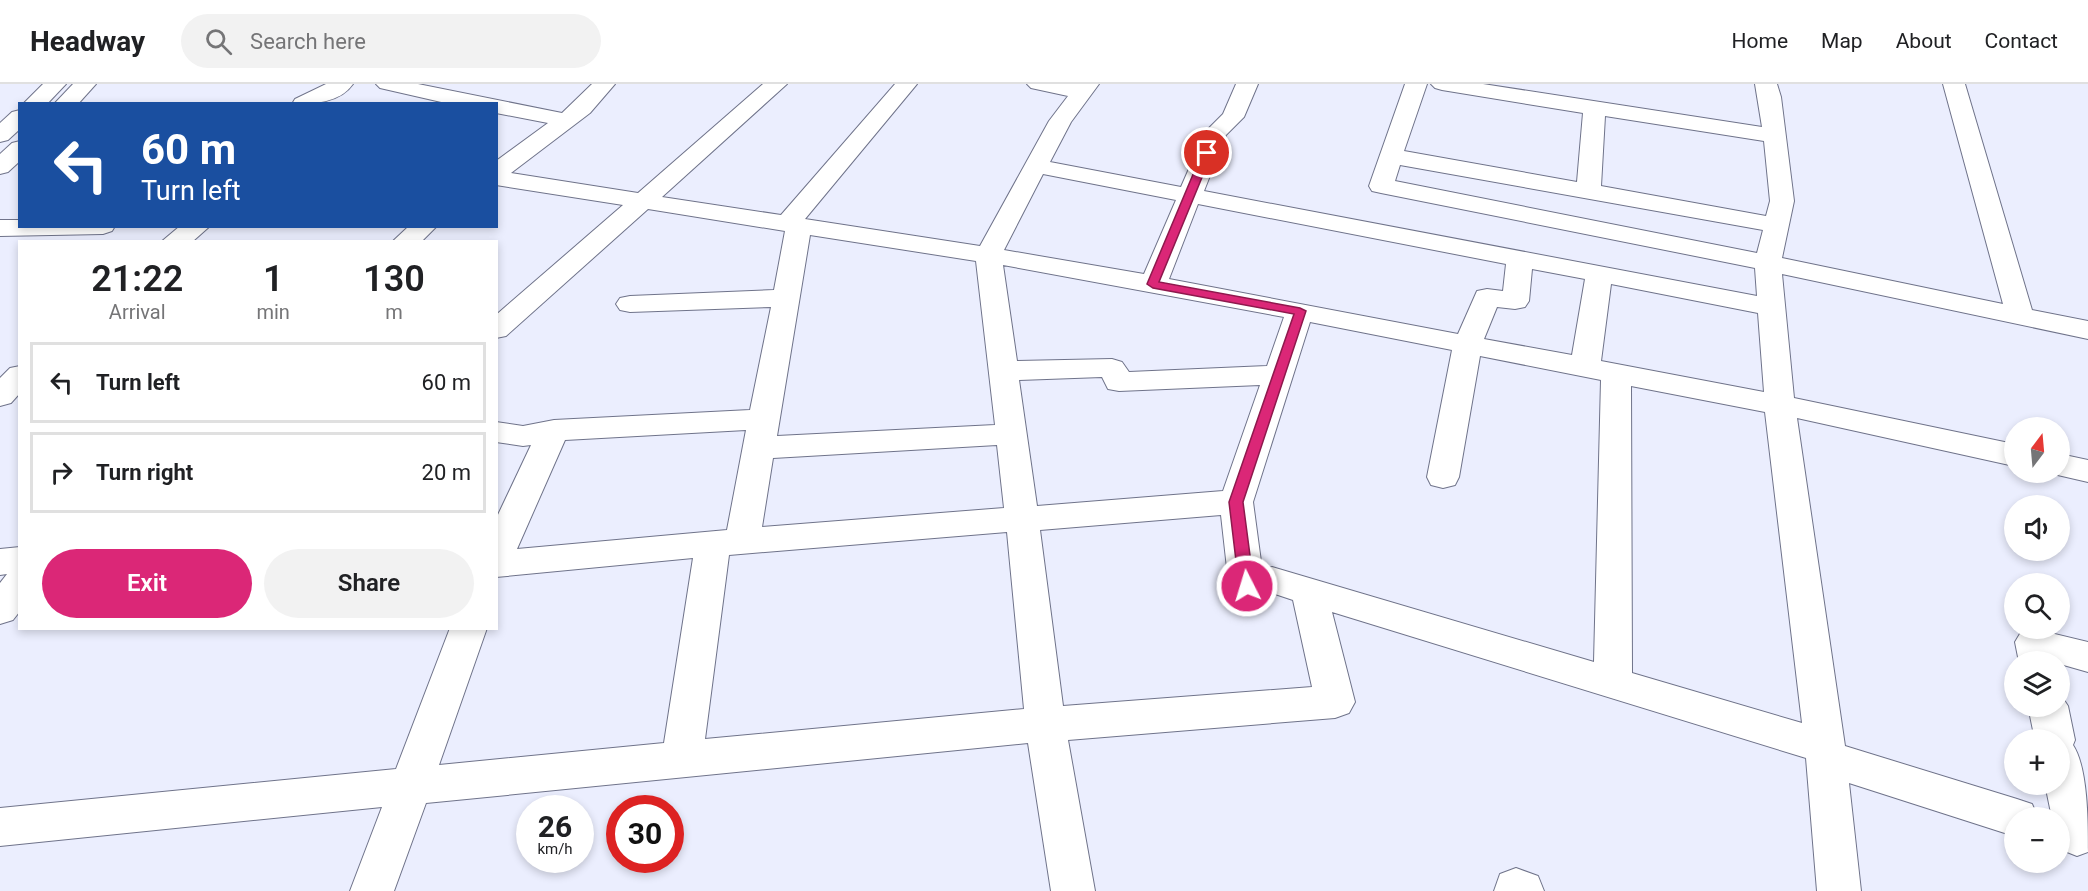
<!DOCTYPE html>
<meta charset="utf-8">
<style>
body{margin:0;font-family:Roboto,sans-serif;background:#f2f2f2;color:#202124;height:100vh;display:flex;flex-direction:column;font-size:22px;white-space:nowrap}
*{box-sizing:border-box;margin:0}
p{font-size:20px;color:#757577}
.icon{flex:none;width:33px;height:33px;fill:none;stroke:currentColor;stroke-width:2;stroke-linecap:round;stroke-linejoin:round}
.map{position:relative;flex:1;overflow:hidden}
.drawer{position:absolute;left:18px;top:156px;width:480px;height:390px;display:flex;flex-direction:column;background:#fff;border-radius:0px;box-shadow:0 3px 9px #0003}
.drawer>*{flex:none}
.hud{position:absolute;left:18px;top:18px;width:480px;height:126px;border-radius:0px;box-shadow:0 3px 9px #0003;background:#1a4fa0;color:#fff;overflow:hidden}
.needle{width:39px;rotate:16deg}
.controls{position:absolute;left:2004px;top:333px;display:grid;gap:12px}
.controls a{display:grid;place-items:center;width:66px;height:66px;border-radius:50%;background:#fff;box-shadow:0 3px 9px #0003;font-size:30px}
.speed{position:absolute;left:516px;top:711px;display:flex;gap:12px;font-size:30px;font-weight:700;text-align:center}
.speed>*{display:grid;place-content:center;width:78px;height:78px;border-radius:50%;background:#fff;box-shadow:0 3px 9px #0003;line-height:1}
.speed small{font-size:15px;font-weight:400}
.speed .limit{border:9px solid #d22;background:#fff;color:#111}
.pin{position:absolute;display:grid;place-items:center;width:51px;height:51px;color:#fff;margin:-26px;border:3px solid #fff;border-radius:50%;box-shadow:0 2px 6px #0007}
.me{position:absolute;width:66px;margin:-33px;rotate:355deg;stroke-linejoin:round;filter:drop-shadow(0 0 4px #0008)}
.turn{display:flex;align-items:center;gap:21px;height:126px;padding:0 24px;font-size:27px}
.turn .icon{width:78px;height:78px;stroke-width:2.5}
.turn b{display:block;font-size:42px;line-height:51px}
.eta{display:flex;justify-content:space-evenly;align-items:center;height:102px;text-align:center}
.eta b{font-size:36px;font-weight:600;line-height:42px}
.button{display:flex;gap:12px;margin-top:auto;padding:12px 24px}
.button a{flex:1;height:69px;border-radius:36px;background:#db2777;color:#fff;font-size:24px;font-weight:600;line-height:69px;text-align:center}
.button a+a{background:#f2f2f2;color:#202124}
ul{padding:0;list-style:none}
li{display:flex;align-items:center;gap:18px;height:81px;margin:0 12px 9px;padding:0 12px;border:3px solid #e0e0e0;border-radius:0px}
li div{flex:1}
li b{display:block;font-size:22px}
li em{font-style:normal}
header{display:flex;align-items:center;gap:36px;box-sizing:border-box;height:84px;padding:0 30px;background:#fff;border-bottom:2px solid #e0e0e0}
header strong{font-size:28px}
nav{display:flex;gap:33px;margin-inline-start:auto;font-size:21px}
.search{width:420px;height:54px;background:#f2f2f2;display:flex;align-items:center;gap:15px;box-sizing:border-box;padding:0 21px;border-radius:33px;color:#757577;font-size:22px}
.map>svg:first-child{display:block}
</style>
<header>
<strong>Headway</strong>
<div class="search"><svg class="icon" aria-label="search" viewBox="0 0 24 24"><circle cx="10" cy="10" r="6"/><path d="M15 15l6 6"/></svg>Search here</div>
<nav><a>Home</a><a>Map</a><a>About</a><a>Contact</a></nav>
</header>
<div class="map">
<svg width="2088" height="807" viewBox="0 0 2088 807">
<rect width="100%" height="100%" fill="#ebeefe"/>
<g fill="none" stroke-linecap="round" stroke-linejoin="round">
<!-- minor casing -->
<g stroke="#6f738a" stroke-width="2">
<g id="minor">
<path d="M326 0H353C340 19 313 20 292 20L295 15Z"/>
<path d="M376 0H418L562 29 592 0H615L590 29 511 89 638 109 763 0H787L662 113 781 131 895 0H917L805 135 980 162 1049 37 1068 12 1031 4 1027 0H1099L1071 38 1050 78 1181 103 1205 48 1223 30 1236 0H1258L1244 33 1226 51 1204 107 1757 212 1755 184 1381 109 1372 107 1369 102 1405 0H1427L1404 67 1577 98 1583 29 1442 6 1435 4 1431 0H1483L1762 43 1755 0H1777L1781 13 1794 117 1782 174 2003 220 1943 0H1965L2032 226 2088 237V255L1782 190 1794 314 2014 360V382L1797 334 1845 662 2017 715 2032 720 2038 734H2014V752L1849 699 1861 807H1817L1806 674 1332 528 1355 618 1349 629 1335 634 1068 656 1095 807H1051L1028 659 426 719 394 807H350L382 723 0 762V724L396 685 450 544H487L439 681 664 659 693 474 496 493V435L531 361 523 362 496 358V338L523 342 554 336 750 326 771 223 630 228 620 226 616 220 620 214 630 212 774 206 785 147 648 125 506 252 496 254V231L623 121 496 101V77L548 39 496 29V20H450L380 4ZM1605 32 1764 57 1770 117 1766 132 1601 102ZM1400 81 1763 146 1757 169 1395 97ZM1043 90 1176 116 1144 190 1004 166ZM1198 120 1506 180 1503 207 1487 205 1477 207 1458 250 1169 195ZM810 151 976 177 995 341 777 352ZM1003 181 1284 233 1267 282 1129 288 1122 278 1112 275 1017 277ZM1532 185 1585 195 1572 271 1484 255 1497 223 1515 225 1525 223 1529 217ZM1611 200 1758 229 1764 308 1601 277ZM1310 238 1452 266 1427 393 1431 401 1443 404 1455 401 1459 393 1480 272 1601 296 1594 578 1272 483 1262 485 1253 418ZM1102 293 1108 305 1119 307 1260 301 1223 407 1037 422 1019 296ZM1631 302 1765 328 1802 639 1632 589ZM746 346 727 446 517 465 565 356ZM997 361 1004 424 762 443 773 374ZM1221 431 1229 502 1234 512 1247 516 1272 509 1293 516 1312 603 1063 622 1040 446ZM1007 448 1024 625 705 655 729 471Z"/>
<polygon points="0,136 20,136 20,142 115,142 112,147 103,150 0,152"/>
<polygon points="180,142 210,142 192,158 161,158"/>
<polygon points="409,142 437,142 421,158 392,158"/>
<polygon points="20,282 20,309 11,319 0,322 0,294 10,284"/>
<polygon points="2060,370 2088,376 2088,398 2049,389 2060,388"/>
<polygon points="20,463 20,527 13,536 0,540 0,499 7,490 0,491 0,465"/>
<polygon points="2030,544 2088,558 2088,588 2060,580 2060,578 2019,578 2015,558 2021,548"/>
<path d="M2060 610 2068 622 2075 656 2073 661C2088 684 2088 738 2088 768L2077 772 2062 766 2060 734H2052L2045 700H2060V656H2035L2028 622H2060Z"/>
<polygon points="1516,784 1538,792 1544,807 1494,807 1500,790"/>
</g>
</g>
<!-- major casing -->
<g stroke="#6f738a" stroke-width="2">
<g id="major">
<polygon points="43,0 66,0 47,20 23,20"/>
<polygon points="73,0 96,0 78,20 54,20"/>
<polygon points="20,26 20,45 8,56 0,58 0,39 12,28"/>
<polygon points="20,57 20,77 8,88 0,90 0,70 12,59"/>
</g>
</g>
<!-- minor -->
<use href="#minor" fill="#fff" fill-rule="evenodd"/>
<!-- major -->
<use href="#major" fill="#fff" fill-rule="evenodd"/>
</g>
<!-- route -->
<polygon fill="#db2777" stroke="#8e194d" stroke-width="1.5" points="1207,66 1212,69 1159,198 1300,224 1306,227 1243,418 1254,502 1247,507 1239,502 1229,418 1294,230 1153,204 1147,200 1202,69"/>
</svg>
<div class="controls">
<a><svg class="needle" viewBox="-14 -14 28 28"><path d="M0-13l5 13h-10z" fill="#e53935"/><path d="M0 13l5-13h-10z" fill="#757577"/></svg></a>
<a><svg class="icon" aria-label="sound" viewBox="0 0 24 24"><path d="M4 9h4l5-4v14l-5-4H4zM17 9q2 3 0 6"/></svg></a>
<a><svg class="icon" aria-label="search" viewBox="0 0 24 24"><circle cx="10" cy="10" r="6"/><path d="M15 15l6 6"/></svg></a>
<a><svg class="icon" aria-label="layers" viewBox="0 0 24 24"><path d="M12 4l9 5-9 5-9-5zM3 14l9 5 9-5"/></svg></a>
<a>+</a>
<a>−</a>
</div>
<div class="speed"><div>26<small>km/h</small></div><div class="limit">30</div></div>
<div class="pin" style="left:1207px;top:69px;background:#d93025"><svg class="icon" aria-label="arrive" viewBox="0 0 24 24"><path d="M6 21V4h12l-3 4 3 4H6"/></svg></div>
<svg class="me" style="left:1247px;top:502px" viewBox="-20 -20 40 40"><circle r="17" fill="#db2777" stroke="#fff" stroke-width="3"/><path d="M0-11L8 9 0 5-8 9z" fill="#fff"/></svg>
<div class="hud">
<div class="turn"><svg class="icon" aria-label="left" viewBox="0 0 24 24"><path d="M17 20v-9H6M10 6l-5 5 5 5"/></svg><div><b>60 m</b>Turn left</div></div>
</div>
<section class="drawer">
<div class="eta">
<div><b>21:22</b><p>Arrival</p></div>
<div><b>1</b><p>min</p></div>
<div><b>130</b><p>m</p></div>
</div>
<ul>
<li><svg class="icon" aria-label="left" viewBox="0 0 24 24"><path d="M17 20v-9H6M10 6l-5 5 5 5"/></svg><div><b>Turn left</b></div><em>60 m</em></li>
<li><svg class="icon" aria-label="right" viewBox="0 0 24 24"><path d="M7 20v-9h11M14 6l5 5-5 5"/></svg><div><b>Turn right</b></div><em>20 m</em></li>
</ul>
<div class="button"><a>Exit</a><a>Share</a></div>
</section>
</div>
